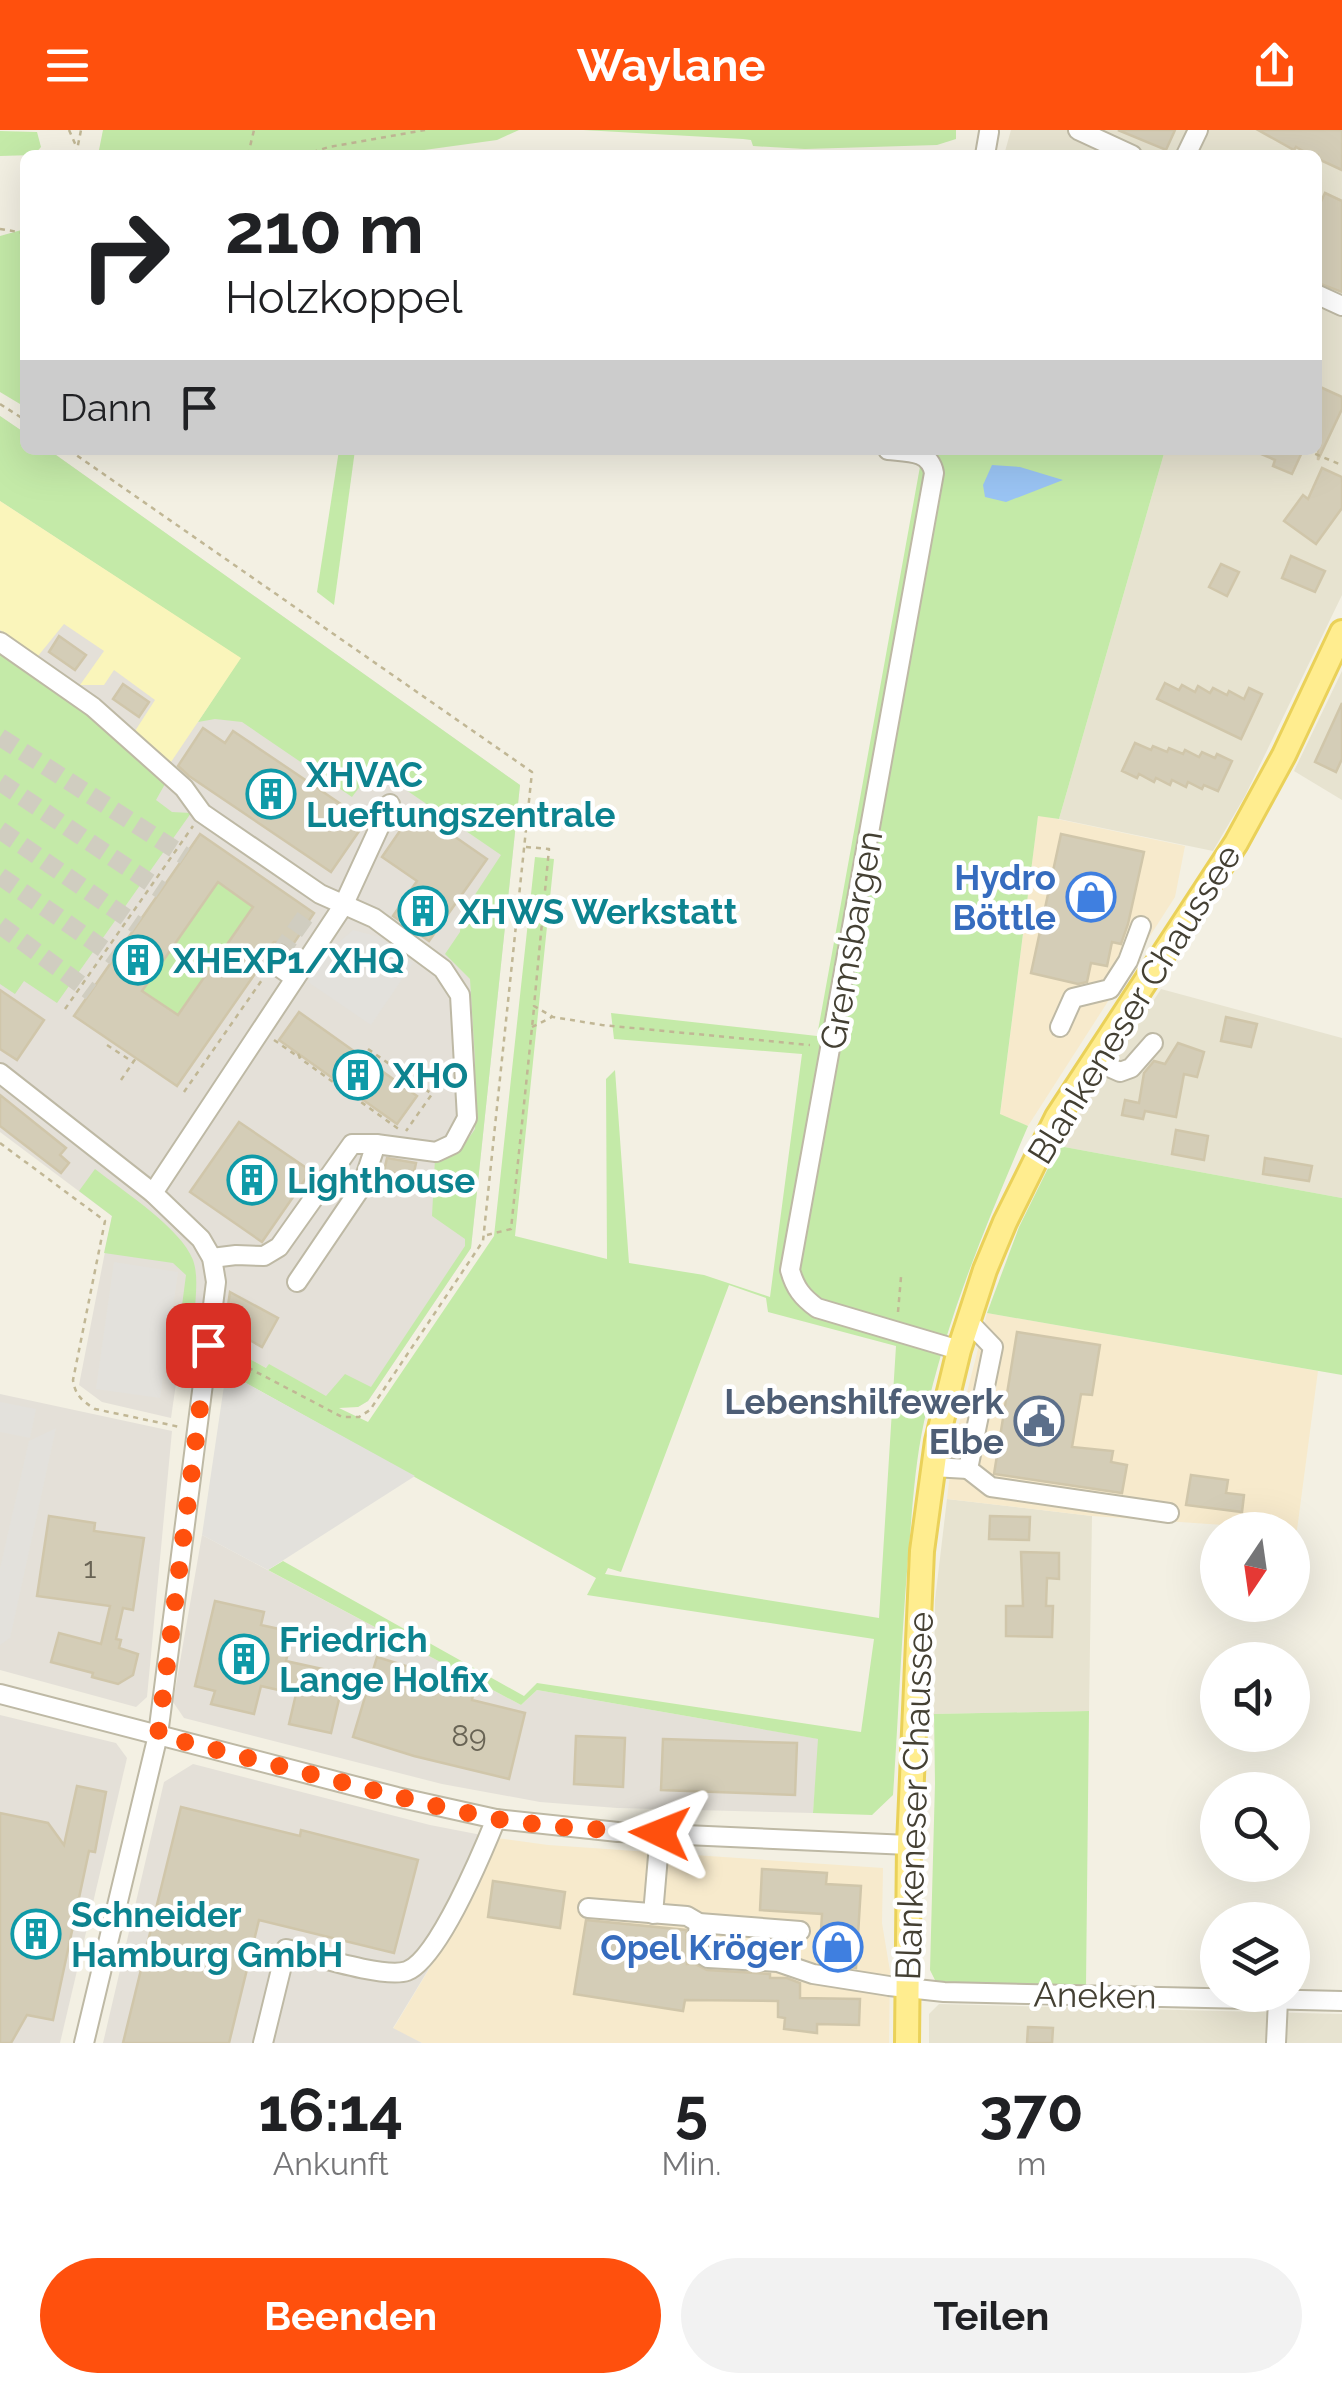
<!DOCTYPE html>
<html lang="de">
<meta charset="utf-8">
<style>
body{margin:0;font-family:Raleway,sans-serif;background:#f2f2f2;color:#202124;height:100vh;display:flex;flex-direction:column;font-size:38px;white-space:nowrap}
*{box-sizing:border-box;margin:0}
p{font-size:32px;color:#757577}
.icon{flex:none;width:55px;height:55px;fill:none;stroke:currentColor;stroke-width:2;stroke-linecap:round;stroke-linejoin:round}
.map{position:relative;height:1913px;overflow:hidden}
.drawer{display:flex;flex-direction:column;background:#fff;flex:1}
.drawer>*{flex:none}
.guide{position:absolute;left:20px;top:20px;width:1302px;height:305px;border-radius:15px;box-shadow:0 10px 40px #0002;background:#fff;color:#202124;overflow:hidden}
.needle{width:65px;rotate:193deg}
.tools{position:absolute;left:1200px;top:1382px;display:grid;gap:20px}
.tools a{display:grid;place-items:center;width:110px;height:110px;border-radius:50%;background:#fff;box-shadow:0 10px 40px #0002;font-size:50px}
.pin{position:absolute;display:grid;place-items:center;width:85px;height:85px;color:#fff;margin:-42px;border-radius:20px;box-shadow:0 5px 15px #0006}
.me{position:absolute;width:110px;margin:-55px;rotate:272deg;stroke-linejoin:round;filter:drop-shadow(0 0 8px #0008)}
.turn{display:flex;align-items:center;gap:35px;height:210px;padding:0 40px;font-size:45px}
.turn .icon{width:130px;height:130px;stroke-width:2.5}
.turn b{display:block;font-size:70px;line-height:85px}
.then{display:flex;align-items:center;height:95px;padding:0 40px;background:#0003;gap:20px;font-size:38px}
.eta{display:flex;justify-content:space-evenly;align-items:center;height:170px;text-align:center}
.eta b{font-size:60px;font-weight:700;line-height:70px}
.primary-button{display:flex;gap:20px;margin-top:auto;padding:20px 40px}
.primary-button a{flex:1;height:115px;border-radius:60px;background:#ff500d;color:#fff;font-size:40px;font-weight:700;line-height:115px;text-align:center}
.primary-button a+a{background:#f2f2f2;color:#202124}
header{display:flex;justify-content:space-between;align-items:center;height:130px;padding:0 40px;background:#ff500d;color:#fff;font-size:45px;font-weight:700}
.map>svg:first-child{display:block}
</style>
<header><svg class="icon" aria-label="menu" viewBox="0 0 24 24"><path d="M4 6h16M4 12h16M4 18h16"/></svg>Waylane<svg class="icon" aria-label="share" viewBox="0 0 24 24"><path d="M12 15V3M7 8l5-5 5 5M5 13v7h14v-7"/></svg></header>
<div class="map">
<svg width="1342" height="1913" viewBox="0 0 1342 1913">
<rect width="100%" height="100%" fill="#f3f0e3"/>
<!-- residential -->
<g fill="#e7e3d0">
<polygon points="1011,0 1342,0 1342,465 1245,666 1213,721 1059,689 1165,320 1318,320 1318,25 1004,25"/>
<polygon points="1342,541 1342,670 1294,641"/>
<polygon points="1161,859 1342,908 1342,1068 1059,1016"/>
<polygon points="947,1369 1092,1386 1089,1581 934,1584 935,1470"/>
<polygon points="939,1874 1342,1884 1342,1913 929,1913 929,1884"/>
</g>
<!-- commercial -->
<g fill="#f7eacc">
<polygon points="1038,685 1185,716 1175,767 1028,996 1000,985"/>
<polygon points="987,1183 1318,1241 1297,1400 1092,1386 947,1369 953,1318"/>
<polygon points="497,1708 548,1715 883,1738 882,1793 890,1841 889,1913 422,1913 393,1899 479,1756"/>
</g>
<!-- industrial -->
<g fill="#e4e0d8">
<polygon points="0,286 25,303 25,320 49,320 520,655 471,1118 368,1271 358,1277 337,1277 228,1217 182,1212 171,1288 102,1272 79,1255 112,1086 0,1002"/>
<polygon points="0,1264 172,1301 147,1567 136,1577 0,1540"/>
<polygon points="202,1405 521,1575 537,1560 819,1609 813,1683 617,1678 540,1672 442,1654 184,1588 173,1572"/>
<polygon points="0,1585 116,1613 127,1628 60,1913 0,1913"/>
<polygon points="193,1634 430,1695 497,1708 479,1756 393,1898 422,1913 103,1913 164,1652"/>
</g>
<!-- green -->
<g fill="#c4eaa8" fill-rule="evenodd">
<polygon points="103,0 519,0 497,10 388,25 98,25"/>
<polygon points="583,0 956,0 956,9 937,15 805,19 753,16 751,10 743,9"/>
<polygon points="0,1 37,2 41,17 34,25 0,26"/>
<polygon points="25,99 25,277 0,262 0,106"/>
<path d="M0 286 25 303V320H49L520 655 471 1118 368 1271 358 1277 339 1278 368 1292 494 1106 535 727 554 729 515 1106 607 1129 606 949 615 940 629 1133 704 1145 770 1167 802 924 614 909 611 883 817 906 923 320H1165L1059 689 1038 686 1000 984 1028 996C987 1092 946 1189 924 1292 916 1329 913 1368 910 1406 902 1492 899 1579 893 1665L872 1685 813 1683 818 1609 537 1560 521 1575 268 1440 283 1431 524 1566 537 1553 861 1602 874 1509 587 1465 596 1448 226 1242 228 1217 266 1238 269 1234 326 1266 345 1244 371 1257 465 1116V1109L432 1086 435 1028 459 1022 475 999V930L470 849 445 824 460 802 461 786 501 725 374 638 352 667 242 592 215 589 198 592 240 528 0 371ZM729 1155 766 1168 768 1182 896 1216 879 1488 605 1444 608 1438 621 1442Z"/>
<polygon points="339,320 355,320 334,475 317,462"/>
<polygon points="0,521 86,581 165,654 156,670 172,682 191,683 57,873 24,851 15,864 0,854"/>
<polygon points="218,752 253,777 178,885 142,861"/>
<polygon points="1059,1016 1342,1068 1342,1245 987,1183 1019,1097"/>
<path d="M95 1039C123 1061 181 1098 193 1130 199 1147 195 1167 195 1184L181 1183 186 1145 173 1133 104 1123 112 1086 79 1061Z"/>
<polygon points="1089,1581 1086,1856 937,1854 930,1840 935,1653 934,1584"/>
</g>
<!-- sand -->
<polygon fill="#faf5bb" points="0,371 241,528 171,632 135,601 155,570 114,540 104,555 80,555 104,521 64,494 38,526 0,500"/>
<!-- parking -->
<g fill="#e3e1dc">
<polygon points="353,800 379,807 413,833 371,895 308,852 332,818"/>
<polygon points="114,1132 178,1142 160,1268 96,1259"/>
<polygon points="226,1242 415,1346 268,1440 202,1405"/>
<polygon points="0,1272 36,1279 30,1308 0,1302"/>
<polygon points="56,1298 10,1508 0,1515 0,1439 29,1311"/>
</g>
<!-- water -->
<polygon fill="#9ac4f4" points="992,335 1020,337 1063,350 1006,372 985,367 983,355"/>
<!-- building -->
<g fill="#d4cdb7" stroke="#d0c6aa" stroke-width="2.5" fill-rule="evenodd">
<polygon points="1118,0 1175,0 1166,20"/>
<polygon points="1258,0 1342,0 1342,40 1318,29 1318,25 1310,25 1296,17 1294,20"/>
<polygon points="1325,63 1342,71 1342,162 1318,153 1318,78"/>
<polygon points="1318,256 1342,267 1342,279 1318,330"/>
<polygon points="1252,320 1303,320 1292,344 1273,336 1275,330"/>
<polygon points="1322,338 1342,347 1342,378 1316,414 1284,391 1303,365 1308,369"/>
<polygon points="1291,426 1325,441 1315,462 1282,448"/>
<polygon points="1221,434 1239,442 1227,466 1209,457"/>
<polygon points="59,506 86,525 75,540 49,522"/>
<polygon points="1165,553 1179,560 1182,555 1195,562 1198,556 1210,563 1213,558 1227,565 1229,561 1244,569 1249,558 1262,564 1241,609 1157,569"/>
<polygon points="123,554 149,572 139,587 113,569"/>
<polygon points="1342,573 1342,629 1336,642 1315,632"/>
<polygon points="203,598 225,613 233,601 366,691 331,742 189,646 178,636"/>
<polygon points="1135,613 1151,620 1153,616 1167,622 1169,618 1183,624 1185,620 1199,627 1202,622 1215,628 1217,624 1232,631 1218,661 1204,655 1202,659 1188,652 1186,657 1172,650 1170,655 1156,648 1154,652 1139,644 1137,648 1122,641"/>
<polygon points="415,679 487,729 429,811 393,786 417,751 382,727"/>
<path d="M200 704 314 783 290 819 281 812H274L269 817 262 827 261 835 177 956 74 886ZM218 752 253 777 178 885 142 861Z"/>
<polygon points="1061,704 1144,722 1128,794 1121,814 1112,812 1107,836 1091,833 1087,852 1078,854 1031,843"/>
<polygon points="0,860 44,890 17,930 0,919"/>
<polygon points="299,882 417,966 397,994 279,910"/>
<polygon points="1226,887 1257,894 1251,917 1221,911"/>
<polygon points="1178,913 1204,922 1197,947 1184,944 1176,987 1145,981 1143,989 1122,985 1125,970 1139,973 1144,943 1154,931 1165,934"/>
<polygon points="0,965 66,1018 60,1025 69,1033 61,1043 0,996"/>
<polygon points="239,992 311,1041 262,1112 190,1062"/>
<polygon points="1176,1000 1208,1006 1204,1030 1172,1024"/>
<polygon points="387,1028 416,1033 413,1047 384,1041"/>
<polygon points="1265,1028 1312,1036 1309,1051 1263,1044"/>
<polygon points="230,1162 278,1188 262,1217 225,1196"/>
<polygon points="1017,1202 1100,1215 1092,1265 1081,1264 1072,1317 1113,1321 1111,1332 1127,1335 1122,1363 994,1344"/>
<polygon points="1191,1345 1228,1350 1226,1363 1244,1365 1242,1382 1186,1375"/>
<polygon points="49,1386 95,1393 94,1401 144,1408 133,1480 123,1478 116,1509 121,1510 119,1518 138,1524 133,1545 118,1554 92,1547 93,1543 51,1532 59,1503 101,1514 110,1476 37,1466"/>
<polygon points="990,1386 1030,1387 1029,1410 989,1409"/>
<polygon points="1021,1422 1059,1423 1059,1449 1047,1448 1046,1476 1053,1476 1052,1507 1006,1506 1006,1476 1023,1476"/>
<polygon points="215,1471 264,1482 261,1495 293,1502 286,1531 345,1544 331,1603 289,1594 296,1564 261,1556 254,1584 211,1574 215,1561 195,1556"/>
<polygon points="377,1527 419,1540 416,1551 473,1565 472,1570 525,1583 509,1649 414,1626 353,1607"/>
<polygon points="576,1606 625,1608 623,1657 574,1654"/>
<polygon points="663,1609 797,1613 795,1665 661,1660"/>
<polygon points="77,1656 106,1662 95,1722 89,1721 53,1890 27,1885 11,1913 0,1913 0,1683 48,1693 64,1715"/>
<polygon points="181,1677 300,1706 301,1700 418,1730 394,1823 259,1790 229,1913 123,1913"/>
<polygon points="762,1739 827,1743 826,1754 861,1756 856,1838 819,1832 822,1784 760,1780"/>
<polygon points="493,1751 565,1762 560,1798 488,1787"/>
<polygon points="586,1790 686,1800 687,1834 695,1834 707,1840 770,1844 770,1848 787,1848 800,1853 800,1868 860,1869 859,1895 817,1894 817,1903 784,1899 785,1888 778,1887 778,1871 685,1870 683,1881 574,1864"/>
<polygon points="1028,1897 1053,1898 1052,1913 1027,1913"/>
</g>
<g fill="none" stroke-linecap="round" stroke-linejoin="round">
<!-- minor-tunnel -->
<g stroke="#d0cdc0" stroke-width="18" stroke-dasharray="18 9" stroke-linecap="butt">
<polyline points="0,607 185,726"/>
<polyline points="0,652 161,760"/>
<polyline points="0,700 137,795"/>
<polyline points="0,746 115,827"/>
<polyline points="0,795 91,862"/>
<polyline points="279,824 310,780"/>
</g>
<!-- minor casing -->
<g stroke="#beb9a5" stroke-width="22">
<g id="minor">
<polyline points="1078,0 1132,25"/>
<polyline points="985,25 989,2"/>
<polyline points="1186,25 1198,0"/>
<polyline points="1318,165 1342,176"/>
<path d="M888 320C907 322 930 320 934 343L790 1140C795 1158 802 1167 817 1178L959 1220"/>
<polyline points="0,512 93,577 184,658 202,683 320,764 374,788 443,839 460,865 467,988 453,1014 436,1022 376,1014 362,1056 297,1152"/>
<polyline points="279,824 273,833 295,848"/>
<polyline points="1060,897 1073,868 1110,859 1128,831 1141,796"/>
<polyline points="1093,930 1120,942 1131,938 1153,913"/>
<polyline points="0,943 153,1063 201,1109 212,1128 216,1152 158,1605 84,1913"/>
<polyline points="153,1063 343,776 390,674"/>
<polyline points="212,1128 236,1125 264,1126 279,1117 352,1014 376,1014"/>
<polyline points="933,1337 968,1339 993,1217 968,1191"/>
<polyline points="968,1339 991,1357 1169,1383"/>
<polyline points="0,1564 397,1667 496,1689 618,1702 909,1715"/>
<polyline points="588,1778 687,1786 699,1793 800,1801"/>
<polyline points="653,1784 660,1703"/>
<polyline points="699,1793 697,1813 700,1823 708,1828 778,1832 813,1844 889,1856 944,1862 1342,1871"/>
<path d="M263 1913 286 1819C311 1825 385 1849 407 1841 438 1829 483 1721 496 1689"/>
<polyline points="1276,1913 1278,1870"/>
</g>
</g>
<!-- major casing -->
<g stroke="#ead159" stroke-width="28">
<polyline id="major" points="907,1913 909,1715 922,1421 937,1311 959,1220 985,1140 1005,1092 1057,987 1236,713 1284,625 1342,502"/>
</g>
<!-- path -->
<g stroke="#c1b795" stroke-width="2.5" stroke-dasharray="5 5" stroke-linecap="butt">
<polyline points="69,0 77,18"/>
<polyline points="76,25 81,0"/>
<polyline points="248,25 254,0"/>
<polyline points="303,25 329,17 425,0"/>
<polyline points="0,99 25,103"/>
<polyline points="0,274 25,290"/>
<polyline points="69,320 532,642 483,1111 370,1280 359,1287 342,1287 224,1225"/>
<polyline points="1306,320 1339,334"/>
<polyline points="526,717 549,719 534,876 553,887 602,895 810,915"/>
<polyline points="65,879 193,696"/>
<polyline points="532,897 552,887"/>
<polyline points="274,910 300,928"/>
<polyline points="107,915 133,932"/>
<polyline points="368,919 432,964 406,1001"/>
<polyline points="298,924 301,929 400,1000"/>
<polyline points="121,950 136,928"/>
<polyline points="184,962 264,847"/>
<path d="M0 1013 105 1091 73 1250C75 1265 82 1271 95 1279L180 1297"/>
<polyline points="487,1105 511,1099 534,878"/>
<polyline points="898,1182 901,1147"/>
</g>
<!-- minor -->
<use href="#minor" stroke="#fff" stroke-width="18"/>
<!-- major -->
<use href="#major" stroke="#ffed8f" stroke-width="22"/>
</g>
<g fill="none" stroke-linecap="round" stroke-linejoin="round">
<!-- route -->
<polyline stroke="#ff500d" stroke-width="18" stroke-dasharray="0 32.4" points="208,1215 158,1605 427,1674 496,1689 558,1697 660,1703"/>
</g>
<!-- icons -->
<defs>
<g id="building-ring" transform="scale(2.5)"><circle r="9.5" fill="#fff" stroke="#0f9aa8" stroke-width="1.5"/><path d="M-4-6H4V6H1V3H-1V6H-4ZM-2.5-4.3h1.7v1.8h-1.7ZM.8-4.3h1.7v1.8H.8ZM-2.5-1h1.7V.8h-1.7ZM.8-1h1.7V.8H.8Z" fill="#0f9aa8"/></g>
<g id="shop-ring" transform="scale(2.5)"><circle r="9.5" fill="#fff" stroke="#3f7fe0" stroke-width="1.5"/><path d="M-5-2.5h2.3a2.7 3.5 0 0 1 5.4 0H5L5.5 6h-11ZM-1.5-2.5h3a1.5 2.3 0 0 0-3 0Z" fill="#3f7fe0"/></g>
<g id="civic-ring" transform="scale(2.5)"><circle r="9.5" fill="#fff" stroke="#5c6f8a" stroke-width="1.5"/><path d="M-.6-6.5H3V-4.5H.6V-3L4-1V1h2V6H-6V1h2V-1L-.6-3ZM-1.2 2.5V6h2.4V2.5Z" fill="#5c6f8a"/></g>
</defs>
<g fill-rule="evenodd">
<use href="#building-ring" x="271" y="664"/>
<use href="#shop-ring" x="1091" y="767"/>
<use href="#building-ring" x="423" y="781"/>
<use href="#building-ring" x="138" y="830"/>
<use href="#building-ring" x="358" y="945"/>
<use href="#building-ring" x="252" y="1050"/>
<use href="#civic-ring" x="1039" y="1291"/>
<use href="#building-ring" x="244" y="1529"/>
<use href="#building-ring" x="36" y="1804"/>
<use href="#shop-ring" x="838" y="1817"/>
</g>
<g text-anchor="middle" dominant-baseline="central" stroke-width="9" stroke-linejoin="round" paint-order="stroke">
<!-- number labels -->
<g font-size="30" fill="#686354">
<text x="90" y="1437">1</text>
<text x="469" y="1605">89</text>
</g>
<!-- culture labels -->
<g font-size="35" font-weight="bold" fill="#0d838f" stroke="#fff" text-anchor="start">
<text x="306" y="644">XHVAC<tspan x="306" dy="40">Lueftungszentrale</tspan></text>
<text x="458" y="781">XHWS Werkstatt</text>
<text x="173" y="830">XHEXP1/XHQ</text>
<text x="393" y="945">XHO</text>
<text x="287" y="1050">Lighthouse</text>
<text x="279" y="1509">Friedrich<tspan x="279" dy="40">Lange Holfix</tspan></text>
<text x="71" y="1784">Schneider<tspan x="71" dy="40">Hamburg GmbH</tspan></text>
</g>
<!-- shop labels -->
<g font-size="35" font-weight="bold" fill="#366cbe" stroke="#fff" text-anchor="end">
<text x="1056" y="747">Hydro<tspan x="1056" dy="40">Böttle</tspan></text>
<text x="803" y="1817">Opel Kröger</text>
</g>
<!-- street labels -->
<g font-size="35" fill="#444033" stroke="#fff">
<text transform="translate(851 810) rotate(-80)">Gremsbargen</text>
<text transform="translate(1134 874) rotate(-58)">Blankeneser Chaussee</text>
<text transform="translate(914 1666) rotate(-88)">Blankeneser Chaussee</text>
<text transform="translate(1095 1865) rotate(1)">Aneken</text>
</g>
<!-- service labels -->
<g font-size="35" font-weight="bold" fill="#4e5e75" stroke="#fff" text-anchor="end">
<text x="1004" y="1271">Lebenshilfewerk<tspan x="1004" dy="40">Elbe</tspan></text>
</g>
</g>
</svg>
<div class="tools">
<a><svg class="needle" viewBox="-14 -14 28 28"><path d="M0-13l5 13h-10z" fill="#e53935"/><path d="M0 13l5-13h-10z" fill="#757577"/></svg></a>
<a><svg class="icon" aria-label="sound" viewBox="0 0 24 24"><path d="M4 9h4l5-4v14l-5-4H4zM17 9q2 3 0 6"/></svg></a>
<a><svg class="icon" aria-label="search" viewBox="0 0 24 24"><circle cx="10" cy="10" r="6"/><path d="M15 15l6 6"/></svg></a>
<a><svg class="icon" aria-label="layers" viewBox="0 0 24 24"><path d="M12 4l9 5-9 5-9-5zM3 14l9 5 9-5"/></svg></a>
</div>
<div class="pin" style="left:208px;top:1215px;background:#d93025"><svg class="icon" aria-label="arrive" viewBox="0 0 24 24"><path d="M6 21V4h12l-3 4 3 4H6"/></svg></div>
<svg class="me" style="left:660px;top:1703px" viewBox="-20 -20 40 40"><path d="M0-17L14 15 0 8-14 15z" fill="#ff500d" stroke="#fff" stroke-width="4"/></svg>
<div class="guide">
<div class="turn"><svg class="icon" aria-label="right" viewBox="0 0 24 24"><path d="M7 20v-9h11M14 6l5 5-5 5"/></svg><div><b>210 m</b>Holzkoppel</div></div>
<div class="then">Dann<svg class="icon" aria-label="arrive" viewBox="0 0 24 24"><path d="M6 21V4h12l-3 4 3 4H6"/></svg></div>
</div>
</div>
<section class="drawer">
<div class="eta">
<div><b>16:14</b><p>Ankunft</p></div>
<div><b>5</b><p>Min.</p></div>
<div><b>370</b><p>m</p></div>
</div>
<div class="primary-button"><a>Beenden</a><a>Teilen</a></div>
</section>
